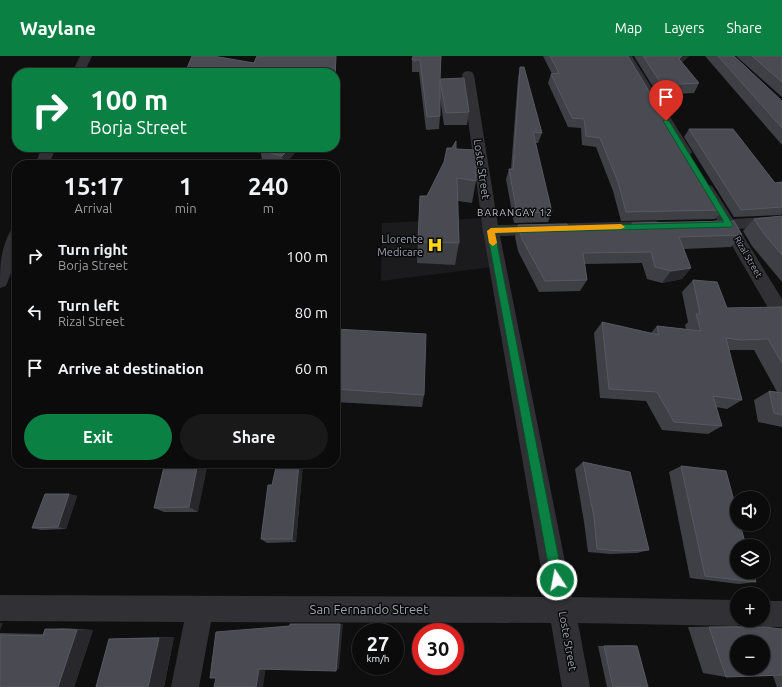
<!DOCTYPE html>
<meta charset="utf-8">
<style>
body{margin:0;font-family:Ubuntu,sans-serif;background:#19191a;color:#f1f3f6;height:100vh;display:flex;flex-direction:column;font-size:15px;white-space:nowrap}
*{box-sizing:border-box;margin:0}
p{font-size:13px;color:#9a9b9d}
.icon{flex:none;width:22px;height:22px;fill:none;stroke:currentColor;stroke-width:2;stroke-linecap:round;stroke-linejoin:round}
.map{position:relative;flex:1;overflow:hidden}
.details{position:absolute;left:12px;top:104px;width:328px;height:308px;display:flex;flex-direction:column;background:#0b0b0c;border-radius:16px;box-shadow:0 1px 3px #0004,0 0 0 1px #2b2b2d}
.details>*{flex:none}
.hud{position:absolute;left:12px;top:12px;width:328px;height:84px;border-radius:16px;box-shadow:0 1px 3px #0004,0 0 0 1px #2b2b2d;background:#0b8043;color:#fff;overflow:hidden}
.tools{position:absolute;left:730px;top:435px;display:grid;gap:8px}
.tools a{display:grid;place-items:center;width:40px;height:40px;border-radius:50%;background:#0b0b0c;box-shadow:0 1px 3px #0004,0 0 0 1px #2b2b2d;font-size:20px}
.speed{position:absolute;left:352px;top:567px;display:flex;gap:8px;font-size:20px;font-weight:700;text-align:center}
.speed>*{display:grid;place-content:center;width:52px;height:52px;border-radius:50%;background:#0b0b0c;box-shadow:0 1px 3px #0004,0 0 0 1px #2b2b2d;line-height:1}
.speed small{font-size:10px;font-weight:400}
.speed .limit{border:6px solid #d22;background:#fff;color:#111}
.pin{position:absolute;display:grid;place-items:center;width:34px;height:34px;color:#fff;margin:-41px -17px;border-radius:50% 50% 50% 0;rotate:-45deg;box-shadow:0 0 4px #0007}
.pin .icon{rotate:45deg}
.me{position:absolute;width:44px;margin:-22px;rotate:349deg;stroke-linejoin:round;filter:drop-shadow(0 0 3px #0008)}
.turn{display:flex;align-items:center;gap:14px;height:84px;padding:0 12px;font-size:18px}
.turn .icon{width:52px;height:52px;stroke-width:2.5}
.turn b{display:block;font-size:28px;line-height:34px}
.eta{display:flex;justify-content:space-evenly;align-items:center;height:68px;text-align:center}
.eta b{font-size:24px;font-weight:600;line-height:28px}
.cta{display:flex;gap:8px;margin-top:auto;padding:8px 12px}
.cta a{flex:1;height:46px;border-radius:24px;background:#0b8043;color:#fff;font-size:16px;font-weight:600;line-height:46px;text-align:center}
.cta a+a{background:#19191a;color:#f1f3f6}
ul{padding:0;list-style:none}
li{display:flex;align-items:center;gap:12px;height:56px;padding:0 12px}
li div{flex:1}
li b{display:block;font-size:15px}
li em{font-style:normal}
header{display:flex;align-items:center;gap:24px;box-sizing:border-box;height:56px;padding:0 20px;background:#0b8043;color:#fff}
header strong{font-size:19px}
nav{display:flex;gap:22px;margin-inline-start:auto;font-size:14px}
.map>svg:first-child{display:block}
</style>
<header>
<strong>Waylane</strong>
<nav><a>Map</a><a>Layers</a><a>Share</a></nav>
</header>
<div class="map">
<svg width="782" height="631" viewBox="0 0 782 631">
<rect width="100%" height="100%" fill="#0f0f10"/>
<!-- built -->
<polygon fill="#1b1b1d" points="484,162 493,211 381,225 382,167"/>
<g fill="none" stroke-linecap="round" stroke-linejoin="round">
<!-- street -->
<g fill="#303035" fill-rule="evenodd">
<polygon points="80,0 92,0 84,17 72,17"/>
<polygon points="620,0 632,0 692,96 690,99 685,100 680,99"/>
<polygon points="468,15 472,16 474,19 498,169 656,165 662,167 664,171 662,175 656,177 500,180 572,541 737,544 737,564 747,564 746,566 737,570 578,567 590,631 562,631 551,567 211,566 199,631 171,631 184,566 0,565 0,539 546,541 483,175 462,19 464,16"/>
<polygon points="42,91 56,91 49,109 35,109"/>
<polygon points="707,128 712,130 733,163 782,160 782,170 739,173 782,243 782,266 775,264 723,174 712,173 710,169 712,165 717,164 699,133 702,130"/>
<path d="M17 172V201L6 230 0 232C0 209 0 194 11 174Z"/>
<polygon points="763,545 782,545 782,571 763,571 754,567 752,564 763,564"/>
</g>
</g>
<!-- wall -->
<g fill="#3f4046">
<polygon points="257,0 336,0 336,29 335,29 335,17 254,7"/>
<polygon points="441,0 440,23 469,56 467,69 444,69 440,42 440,60 439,73 426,74 419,16 412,16 412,4"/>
<polygon points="543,0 628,0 668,72 723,154 715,163 621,165 613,135 596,91 582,89 581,72 568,71 548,27 551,18 552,18"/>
<polygon points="634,0 689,0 682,6 699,27 694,37 658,39"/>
<polygon points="705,0 734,0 782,45 782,89"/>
<polygon points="736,0 782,0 782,41"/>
<polygon points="520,11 542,77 538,87 535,87 552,156 548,166 514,167 506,123 509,113 511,113 518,22"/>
<polygon points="689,73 775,127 782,126 782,157 781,159 734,161 684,81"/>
<polygon points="300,91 284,109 262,103 260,94"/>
<polygon points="456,93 476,125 472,147 458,145 459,187 455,209 417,207 420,140 427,140"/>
<polygon points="782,160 782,226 752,190 743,175 754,163"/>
<polygon points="632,167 742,179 731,191 684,193 691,212 682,223 662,227 647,223 642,207 585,208 587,224 580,235 539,236 518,195 515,181 518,169 569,174 627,174"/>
<polygon points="693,224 727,252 782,251 782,371 758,366 754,344 769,335 777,336 754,294 729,294 742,344 727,353 716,351 722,370 708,378 662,374 646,345 600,342 594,277 602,266 651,277 657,270 686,273 685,269 688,266 682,236"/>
<polygon points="335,273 424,339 422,351 335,346"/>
<polygon points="583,406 649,494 637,497 610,498 588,496 584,466 575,413"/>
<polygon points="165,407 198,456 164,456 154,452"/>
<polygon points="277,407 303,407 296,486 267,487 261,483"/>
<polygon points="681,410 756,526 739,528 690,522 669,416"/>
<polygon points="69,438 77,440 66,473 41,474 32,472"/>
<polygon points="740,570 782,573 782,631 777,631 773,620 726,621 703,617 688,571"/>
<polygon points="63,572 93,574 74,631 0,631 0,577 43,578 45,573"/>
<polygon points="174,581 164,631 96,631 109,583 127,582"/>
<polygon points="631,589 637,590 648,631 607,631 598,590"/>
</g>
<!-- shaded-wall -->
<g fill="#28282c">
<polygon points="336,0 336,29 335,21"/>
<polygon points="682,0 689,0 674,12 679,3"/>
<polygon points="291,91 300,91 284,109 282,100"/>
<polygon points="691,212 682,223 662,227 671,215"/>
<polygon points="198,407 208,407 198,456 189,451"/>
<polygon points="299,407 303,407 296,486 292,483"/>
<polygon points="69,438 77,440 66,473 58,471"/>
<polygon points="0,567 3,567 0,574"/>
<polygon points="340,568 343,568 339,612 336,615"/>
<polygon points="77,574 93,574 74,631 58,631"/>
<polygon points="174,581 164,631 148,631 159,582"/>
<polygon points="266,610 263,631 256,631 259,613"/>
</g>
<!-- building -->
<g fill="#4a4b52" stroke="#575861" fill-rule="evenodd">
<polygon points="192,0 213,0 254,7 257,0 336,0 335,21 335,17 185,17"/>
<polygon points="413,0 441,0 440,23 464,22 469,56 446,57 440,24 440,60 427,61 420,4 412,4"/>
<polygon points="550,0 628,0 661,55 668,72 672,72 723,154 626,156 618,126 600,82 586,80 584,63 572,62 551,18 559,17"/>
<polygon points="643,0 682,0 679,3 699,27 662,29"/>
<polygon points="718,0 734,0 782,45 782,72"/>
<polygon points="752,0 782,0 782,26"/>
<polygon points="520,11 524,11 542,77 533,76 552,156 517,157 509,113 513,113"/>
<polygon points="689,73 733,73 775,127 782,126 782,151 741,154"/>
<polygon points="456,85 456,93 476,94 476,125 457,122 459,187 418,186 420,140 427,140 444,106 447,92 452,92"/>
<polygon points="263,91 291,91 282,100 260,94"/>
<polygon points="782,160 782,199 764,178 754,163"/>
<polygon points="734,165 742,179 679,181 691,212 671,215 655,211 651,196 583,197 587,224 545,225 522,183 518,169 567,168 569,174 634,174 632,167"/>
<polygon points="693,224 717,226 727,252 782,251 782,307 768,283 740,284 726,282 742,344 713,340 722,370 674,366 657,336 609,333 602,266 659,279 657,270 701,275 696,258 700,258"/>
<polygon points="335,273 426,278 424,339 335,333"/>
<polygon points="769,335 782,337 782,359 774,357"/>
<polygon points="583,406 630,416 649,494 621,495 597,493 594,461"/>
<polygon points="165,407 198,407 189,451 154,452"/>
<polygon points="277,407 299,407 292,483 261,483 268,429 272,429"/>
<polygon points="681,410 726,415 737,456 737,468 740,468 746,490 737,490 737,516 753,516 756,526 705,520"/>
<polygon points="45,438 69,438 58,471 32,472"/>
<polygon points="290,568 340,568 336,615 259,613 256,631 214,631 216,622 210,622 216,576 290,570"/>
<path d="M709 571H764L782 573V619L726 621ZM737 586H763V612H737Z"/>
<polygon points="45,573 77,574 58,631 0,631 0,579 43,580"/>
<polygon points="159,582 148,631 96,631 109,583"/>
<polygon points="604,590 637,590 648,631 613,631"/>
</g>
<!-- route -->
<polygon fill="#0b8043" stroke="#07532c" points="664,64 669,65 733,169 732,171 495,177 563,524 561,528 557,530 553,528 551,524 487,175 491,172 724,166 663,65"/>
<!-- slow -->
<polygon fill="#f59e0b" points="621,168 625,171 621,173 495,177 497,187 493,190 489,187 487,175 491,172"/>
<!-- icons -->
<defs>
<g id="hospital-bare" transform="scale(1.2)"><path d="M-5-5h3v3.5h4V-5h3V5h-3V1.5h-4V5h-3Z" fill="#ffd618" stroke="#0a0a0b" stroke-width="2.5" paint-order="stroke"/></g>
</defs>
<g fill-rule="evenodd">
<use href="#hospital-bare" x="435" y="189"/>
</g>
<g text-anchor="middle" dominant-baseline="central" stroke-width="3" stroke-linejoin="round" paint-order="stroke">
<!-- far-street labels -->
<g font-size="9" fill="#9fa2b2" stroke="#0a0a0b">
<text transform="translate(748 201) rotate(60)">Rizal Street</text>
</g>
<!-- far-neighbourhood labels -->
<g font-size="10" letter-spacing="1" fill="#c0c1ce" stroke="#0a0a0b">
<text x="515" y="156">BARANGAY 12</text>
</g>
<!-- street labels -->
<g font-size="11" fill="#9fa2b2" stroke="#0a0a0b">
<text transform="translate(482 113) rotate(82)">Loste Street</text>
<text transform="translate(568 585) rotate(80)">Loste Street</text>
</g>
<!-- poi labels -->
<g font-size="11" fill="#9fa2b2" stroke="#0a0a0b" text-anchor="end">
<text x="423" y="183">Llorente<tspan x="423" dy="13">Medicare</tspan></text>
</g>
<!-- near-street labels -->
<g font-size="13" fill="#9fa2b2" stroke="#0a0a0b">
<text x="369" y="553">San Fernando Street</text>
</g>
</g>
</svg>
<div class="tools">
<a><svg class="icon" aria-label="sound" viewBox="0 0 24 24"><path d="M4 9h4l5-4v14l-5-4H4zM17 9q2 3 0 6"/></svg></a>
<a><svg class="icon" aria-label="layers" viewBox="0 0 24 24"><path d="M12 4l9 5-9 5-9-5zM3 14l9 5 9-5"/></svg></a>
<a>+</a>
<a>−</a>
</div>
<div class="speed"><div>27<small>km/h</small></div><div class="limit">30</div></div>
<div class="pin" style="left:666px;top:65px;background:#d93025"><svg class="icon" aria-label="arrive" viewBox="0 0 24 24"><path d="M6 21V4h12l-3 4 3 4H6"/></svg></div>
<svg class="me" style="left:557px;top:524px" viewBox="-20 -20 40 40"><circle r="17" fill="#0b8043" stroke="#fff" stroke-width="3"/><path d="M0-11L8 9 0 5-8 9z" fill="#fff"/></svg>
<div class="hud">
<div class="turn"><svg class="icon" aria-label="right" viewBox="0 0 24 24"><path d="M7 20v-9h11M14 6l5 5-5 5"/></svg><div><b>100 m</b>Borja Street</div></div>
</div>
<section class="details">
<div class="eta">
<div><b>15:17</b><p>Arrival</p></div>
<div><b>1</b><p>min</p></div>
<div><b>240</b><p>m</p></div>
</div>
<ul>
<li><svg class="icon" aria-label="right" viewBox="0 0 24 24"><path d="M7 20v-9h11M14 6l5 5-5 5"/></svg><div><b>Turn right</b><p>Borja Street</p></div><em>100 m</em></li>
<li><svg class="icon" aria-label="left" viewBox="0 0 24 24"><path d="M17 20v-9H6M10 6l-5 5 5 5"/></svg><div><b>Turn left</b><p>Rizal Street</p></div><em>80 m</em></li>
<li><svg class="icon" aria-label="arrive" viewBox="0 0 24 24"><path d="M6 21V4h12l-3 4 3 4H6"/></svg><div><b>Arrive at destination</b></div><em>60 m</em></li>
</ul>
<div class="cta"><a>Exit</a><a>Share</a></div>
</section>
</div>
